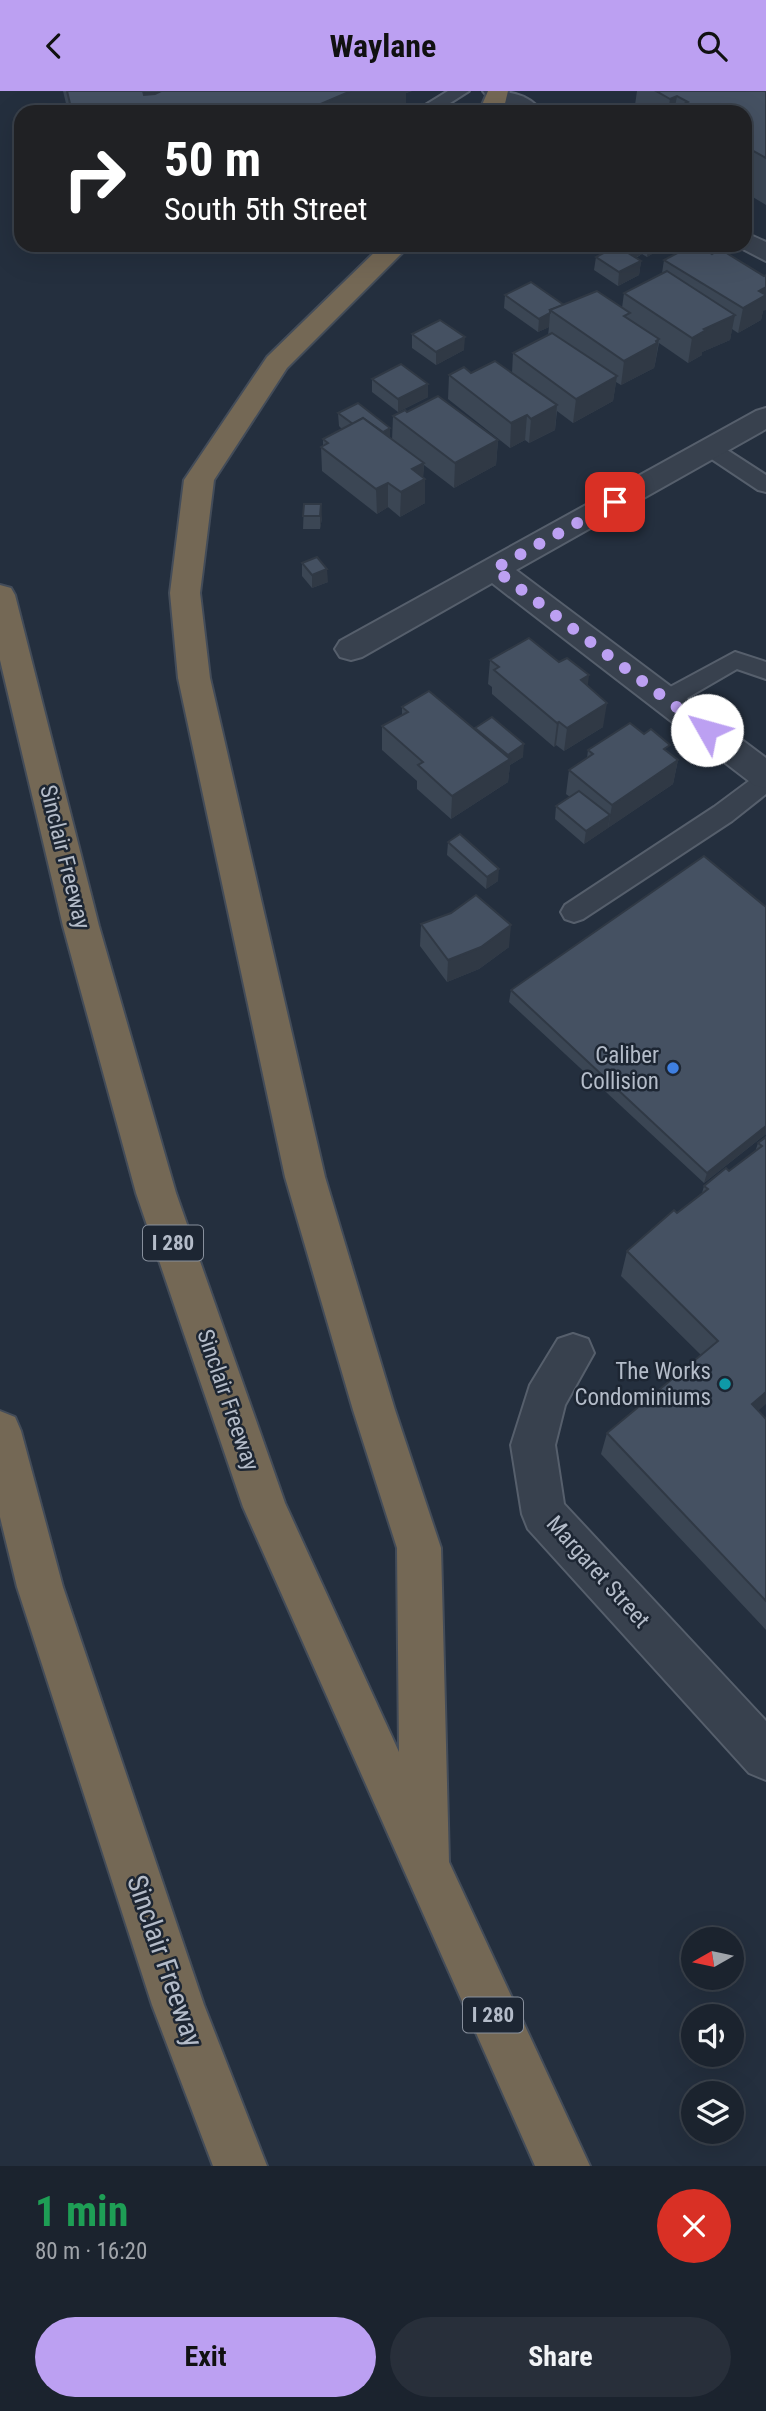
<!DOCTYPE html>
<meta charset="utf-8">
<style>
body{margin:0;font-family:"Roboto Condensed",sans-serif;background:#282f3a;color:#f1f3f6;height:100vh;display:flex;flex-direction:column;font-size:26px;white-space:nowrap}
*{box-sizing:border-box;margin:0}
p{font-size:23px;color:#a0a4aa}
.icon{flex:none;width:38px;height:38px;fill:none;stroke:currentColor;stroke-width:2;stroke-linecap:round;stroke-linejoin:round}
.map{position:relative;height:2075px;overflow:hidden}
.drawer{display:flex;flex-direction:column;background:#1b232e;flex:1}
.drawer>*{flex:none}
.top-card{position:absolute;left:14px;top:14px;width:738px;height:147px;border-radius:21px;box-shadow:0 7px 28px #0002,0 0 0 2px #39404a;background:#202124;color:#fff;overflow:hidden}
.needle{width:46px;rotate:261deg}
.fabs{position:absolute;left:681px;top:1836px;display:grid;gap:14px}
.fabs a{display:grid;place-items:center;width:63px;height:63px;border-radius:50%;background:#1b232e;box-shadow:0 7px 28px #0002,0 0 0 2px #39404a;font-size:35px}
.pin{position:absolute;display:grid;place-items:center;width:60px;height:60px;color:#fff;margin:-30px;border-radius:14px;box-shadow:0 4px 10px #0006}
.me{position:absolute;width:77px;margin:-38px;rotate:308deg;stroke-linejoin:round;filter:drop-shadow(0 0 5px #0008)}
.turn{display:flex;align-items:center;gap:24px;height:147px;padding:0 35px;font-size:32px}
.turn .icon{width:91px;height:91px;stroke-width:2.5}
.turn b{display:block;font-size:49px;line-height:60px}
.round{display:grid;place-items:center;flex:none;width:74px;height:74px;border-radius:37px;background:#282f3a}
.head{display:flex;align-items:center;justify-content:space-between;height:119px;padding:0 35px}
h1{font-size:42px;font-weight:700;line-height:52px;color:#1e9e55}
.primary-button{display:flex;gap:14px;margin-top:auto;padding:14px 35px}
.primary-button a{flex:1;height:80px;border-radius:42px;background:#bca0f2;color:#111;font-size:28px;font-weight:700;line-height:80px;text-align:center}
.primary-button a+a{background:#282f3a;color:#f1f3f6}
header{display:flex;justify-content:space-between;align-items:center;height:91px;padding:0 35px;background:#bca0f2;color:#111;font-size:32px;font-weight:700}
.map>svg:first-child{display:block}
</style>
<header><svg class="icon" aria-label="back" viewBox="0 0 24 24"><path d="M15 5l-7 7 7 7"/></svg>Waylane<svg class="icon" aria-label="search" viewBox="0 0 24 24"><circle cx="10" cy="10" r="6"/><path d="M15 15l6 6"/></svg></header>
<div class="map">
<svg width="766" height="2075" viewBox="0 0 766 2075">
<rect width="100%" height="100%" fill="#242f3e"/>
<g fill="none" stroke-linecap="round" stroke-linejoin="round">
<!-- service casing -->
<g stroke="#565f6c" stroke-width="4">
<g id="service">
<polygon points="448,0 469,0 436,21 414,21"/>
<polygon points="711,351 718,353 766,384 766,401 758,399 704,363 701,358 704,353"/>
<polygon points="735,561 766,571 766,588 737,578 675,614 667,616 659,614 655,608 659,602"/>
<polygon points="766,681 766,703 732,730 583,828 574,831 565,828 561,821 565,814 714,716 757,684"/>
</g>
</g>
<!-- minor casing -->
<g stroke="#565f6c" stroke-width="4">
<g id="minor">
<polygon points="766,317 766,338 516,479 766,667 766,697 754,694 492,492 362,566 351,569 340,566 335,558 340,550 756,320"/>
<polygon points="573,1243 588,1248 594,1262 565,1314 555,1354 564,1413 766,1630 766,1689 749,1682 528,1438 522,1423 511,1354 530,1294 558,1248"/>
</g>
</g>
<!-- tertiary casing -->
<g stroke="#565f6c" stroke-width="4">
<g id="tertiary">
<path d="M483 0C505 0 528 1 542 21 520 21 497 20 483 0Z"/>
<polygon points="746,142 766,151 766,170 737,155 746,154"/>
</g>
</g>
<!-- motorway casing -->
<g stroke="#434c59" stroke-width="4">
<g id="motorway">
<polygon points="488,0 508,0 503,21 479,21"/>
<polygon points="382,154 410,154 287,277 214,389 200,502 210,587 325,1086 395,1319 441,1457 449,1771 590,2075 535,2075 243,1416 136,1102 63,835 0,569 0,494 11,497 15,504 99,835 176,1102 285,1412 399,1661 397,1457 353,1319 285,1086 178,587 170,502 184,389 267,266"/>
<polygon points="0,1320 15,1326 21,1340 63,1496 204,1914 267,2075 213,2075 152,1914 17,1496 0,1426"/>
</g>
</g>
<!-- service -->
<use href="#service" fill="#38414e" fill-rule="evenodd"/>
<!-- minor -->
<use href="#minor" fill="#38414e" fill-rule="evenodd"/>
<!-- tertiary -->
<use href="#tertiary" fill="#38414e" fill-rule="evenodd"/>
<!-- motorway -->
<use href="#motorway" fill="#746855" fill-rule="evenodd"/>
</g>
<!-- wall -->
<g fill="#3b4654">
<polygon points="63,0 412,0 406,2 406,13 389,21 68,21"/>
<polygon points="637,0 766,0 766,114 746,102 746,21 634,21"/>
<polygon points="601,154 653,154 652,163 647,166 642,163 636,167 641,170 639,184 618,195 594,179 596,166 606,160 601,157"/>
<polygon points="664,169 763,220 761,229 738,242 732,238 730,249 702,261 702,264 688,272 659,252 655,273 654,277 621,294 616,291 613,310 573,332 557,320 555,339 529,352 525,349 510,357 448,308 449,284 471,282 512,282 513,262 548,244 549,236 538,241 504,217 505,204 564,214 622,217 624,202 662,182"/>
<polygon points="412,243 464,259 436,274 412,257"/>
<polygon points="372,288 428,293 428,306 398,321 372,301"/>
<polygon points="407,321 498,349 496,374 454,397 424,374 423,386 425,388 425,412 400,426 388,416 377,423 322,380 321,356 323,355 323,348 342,338 339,335 338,322 390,337 390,347 392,349 393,325"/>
<polygon points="304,413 322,427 320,438 303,438"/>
<polygon points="302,472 328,491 312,497 302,485"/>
<polygon points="490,569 587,594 603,636 564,660 556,654 554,656 492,603 492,596 488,593"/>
<polygon points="402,616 475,638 475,637 523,666 510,674 508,691 451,728 417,698 417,690 382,659 382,635 402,624"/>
<polygon points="588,659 668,661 678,669 673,693 584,753 555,728 556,715 570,706 566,703 569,679 587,667"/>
<polygon points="448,751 498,790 486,798 447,764"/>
<polygon points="421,833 509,856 479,878 447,891 420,855"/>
<polygon points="511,899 766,1043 704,1092 509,911"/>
<polygon points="766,1046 758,1320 766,1328 766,1539 601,1363 607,1342 701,1264 621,1185 627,1160 702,1102 704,1095 729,1080 755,1061 758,1052"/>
</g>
<!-- shaded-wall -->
<g fill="#303945">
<polygon points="141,0 187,0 143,21"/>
<polygon points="351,0 412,0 406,2 406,13 389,21 302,21"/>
<polygon points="677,5 674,21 668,21 670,8"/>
<polygon points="636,154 644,154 642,163 625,172 627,158"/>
<polygon points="648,154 653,154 652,163 647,166"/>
<polygon points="641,170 639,184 618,195 619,181"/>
<polygon points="766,196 766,219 763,220 761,229 738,242 743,217 759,200"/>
<polygon points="550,222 549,236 538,241 539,228"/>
<polygon points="735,224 730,249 702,261 702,264 688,272 692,247 704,238"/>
<polygon points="465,246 464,259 436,274 436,261"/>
<polygon points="659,248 655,273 654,277 621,294 624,270"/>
<polygon points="617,285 613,310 573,332 576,308"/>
<polygon points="428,293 428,306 398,321 398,308"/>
<polygon points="557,314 555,339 529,352 531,328"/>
<polygon points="527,324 525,349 510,357 511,332"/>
<polygon points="390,337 390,351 376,345"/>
<polygon points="498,349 496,374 454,397 455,372"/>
<polygon points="424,372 423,389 425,388 425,412 400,426 401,401 412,378"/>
<polygon points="388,392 388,416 377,423 376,398"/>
<polygon points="321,413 322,427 320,438 320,425"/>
<polygon points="327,478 328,491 312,497 312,484"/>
<polygon points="589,584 586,608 581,589"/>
<polygon points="607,612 603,636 564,660 567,637"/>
<polygon points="559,631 556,654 554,656 557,632"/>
<polygon points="524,653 523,666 510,674 508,691 451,728 452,705 507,670 508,664"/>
<polygon points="678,669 673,693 608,737 612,714"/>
<polygon points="610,724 608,737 584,753 586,740"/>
<polygon points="499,778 498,790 486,798 487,786"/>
<polygon points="511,834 509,856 479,878 447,891 448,869"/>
<polygon points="766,1035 766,1043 704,1092 707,1082"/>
<polygon points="766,1301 766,1313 741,1335 752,1313"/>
</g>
<!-- building -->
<g fill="#455162" stroke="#303945" stroke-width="2">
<polygon points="67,0 143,0 144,4 155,3 161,0 351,0 302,21 72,21"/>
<polygon points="656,0 766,0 766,67 746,56 746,21 691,21 693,20 682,14 688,11 677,5 670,8"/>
<polygon points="620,154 636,154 627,158"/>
<polygon points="693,154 698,154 712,163 720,158 764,185 766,184 766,196 759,200 766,204 743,217 664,169"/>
<polygon points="617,155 641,170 619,181 596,166"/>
<polygon points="667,180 735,224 704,238 706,239 692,247 624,202"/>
<polygon points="531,191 564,214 550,219 550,222 539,228 505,204"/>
<polygon points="597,200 630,222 624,225 659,248 656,250 657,252 624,270 550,219"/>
<polygon points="440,229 465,246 436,261 412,243"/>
<polygon points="552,242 617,285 576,308 513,262"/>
<polygon points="495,270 557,314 531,328 527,324 511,332 449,284 464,276 471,282"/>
<polygon points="401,273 428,293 398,308 372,288"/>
<polygon points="438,305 498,349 455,372 393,325 405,319 407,321"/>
<polygon points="358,312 390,337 383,341 363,327 353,333 338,322"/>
<polygon points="363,327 424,372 412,378 425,388 401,401 388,392 376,398 321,356 328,352 323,348"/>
<polygon points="304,413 321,413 320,425 303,425"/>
<polygon points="317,466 327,478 312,484 302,472"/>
<polygon points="529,547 559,571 567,567 589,584 581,589 607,612 567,637 559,631 557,632 494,579 499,576 490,569"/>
<polygon points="429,600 510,668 452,705 418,674 423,671 382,635 408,621 402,616"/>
<polygon points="492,626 524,653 508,664 475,637"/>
<polygon points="630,632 644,643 651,638 670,654 664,658 678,669 612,714 569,679 593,663 588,659"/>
<polygon points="579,700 610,724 586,740 556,715"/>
<polygon points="460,743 499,778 487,786 448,751"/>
<polygon points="704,765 766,816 766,1035 707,1082 511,899"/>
<polygon points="476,804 511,834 481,856 448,869 421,833 451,822"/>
<polygon points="766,1046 766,1301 752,1313 766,1328 766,1510 607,1342 718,1250 627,1160 674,1119 677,1122 708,1098 704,1095 726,1077 729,1080 762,1055 758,1052"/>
</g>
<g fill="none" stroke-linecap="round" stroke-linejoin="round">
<!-- route -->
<polyline stroke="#bca0f2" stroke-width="12" stroke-dasharray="0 21.6" points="615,411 494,478 707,639"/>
</g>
<!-- markers -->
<circle fill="#3f7fe0" stroke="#1d2633" stroke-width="2.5" cx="673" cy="977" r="7"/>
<circle fill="#0f9aa8" stroke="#1d2633" stroke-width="2.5" cx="725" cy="1293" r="7"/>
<g text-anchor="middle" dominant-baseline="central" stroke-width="5" stroke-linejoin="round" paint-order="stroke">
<!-- shield labels -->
<g fill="#1d2633" stroke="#878f9c" stroke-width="2">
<rect x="143" y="1134.5" width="60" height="35" rx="5"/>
<rect x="463" y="1906.5" width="60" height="35" rx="5"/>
</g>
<g font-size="21" font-weight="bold" fill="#b4bcc9">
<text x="173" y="1152">I 280</text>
<text x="493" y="1924">I 280</text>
</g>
<!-- street labels -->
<g font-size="23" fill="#b4bcc9" stroke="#1d2633">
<text transform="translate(65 766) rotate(76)">Sinclair Freeway</text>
<text transform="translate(228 1309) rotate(71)">Sinclair Freeway</text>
<text transform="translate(598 1481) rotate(48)">Margaret Street</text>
</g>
<!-- poi labels -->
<g font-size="23" fill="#b4bcc9" stroke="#1d2633" text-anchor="end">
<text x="659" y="964">Caliber<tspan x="659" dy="26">Collision</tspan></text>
<text x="711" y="1280">The Works<tspan x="711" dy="26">Condominiums</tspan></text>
</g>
<!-- near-street labels -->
<g font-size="28" fill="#b4bcc9" stroke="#1d2633">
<text transform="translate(165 1870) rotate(71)">Sinclair Freeway</text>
</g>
</g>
</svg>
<div class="fabs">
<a><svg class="needle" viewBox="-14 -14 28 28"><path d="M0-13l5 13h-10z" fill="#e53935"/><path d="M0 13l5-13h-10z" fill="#a0a4aa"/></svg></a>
<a><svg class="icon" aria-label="sound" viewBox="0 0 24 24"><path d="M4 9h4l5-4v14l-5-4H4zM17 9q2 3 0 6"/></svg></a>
<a><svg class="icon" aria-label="layers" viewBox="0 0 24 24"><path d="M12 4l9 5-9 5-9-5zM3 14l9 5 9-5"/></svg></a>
</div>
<div class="pin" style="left:615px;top:411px;background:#d93025"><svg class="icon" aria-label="arrive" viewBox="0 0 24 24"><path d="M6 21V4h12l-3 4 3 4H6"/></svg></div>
<svg class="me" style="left:707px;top:639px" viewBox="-20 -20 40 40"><circle r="19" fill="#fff"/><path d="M0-13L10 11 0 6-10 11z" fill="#bca0f2"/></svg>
<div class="top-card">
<div class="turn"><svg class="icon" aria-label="right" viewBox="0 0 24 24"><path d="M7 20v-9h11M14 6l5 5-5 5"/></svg><div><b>50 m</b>South 5th Street</div></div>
</div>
</div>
<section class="drawer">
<div class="head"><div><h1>1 min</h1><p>80 m · 16:20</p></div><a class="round" style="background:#d93025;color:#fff"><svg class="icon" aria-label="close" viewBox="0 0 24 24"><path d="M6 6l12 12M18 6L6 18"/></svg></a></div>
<div class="primary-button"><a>Exit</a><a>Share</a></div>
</section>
